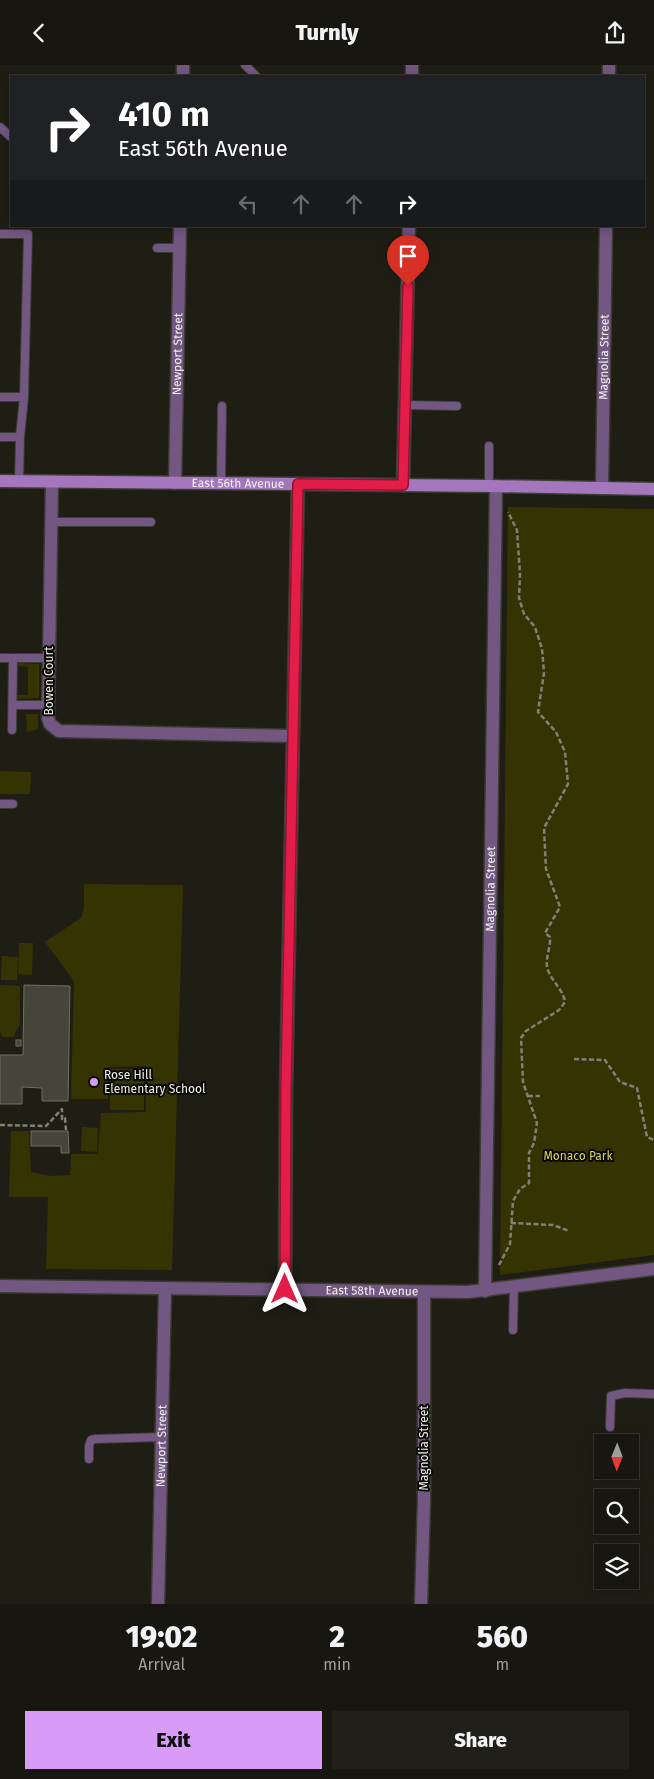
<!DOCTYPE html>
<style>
body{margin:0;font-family:"Fira Sans",sans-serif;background:#201f19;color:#f1f3f6;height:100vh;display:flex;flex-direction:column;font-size:19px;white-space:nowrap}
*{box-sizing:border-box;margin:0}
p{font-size:16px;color:#9e9f9f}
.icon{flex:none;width:28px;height:28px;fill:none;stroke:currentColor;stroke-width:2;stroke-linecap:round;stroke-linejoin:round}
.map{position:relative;height:1539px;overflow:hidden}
.side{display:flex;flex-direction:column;background:#171610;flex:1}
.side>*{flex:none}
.top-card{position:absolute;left:10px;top:10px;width:635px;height:152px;border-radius:0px;box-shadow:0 2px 12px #0003,0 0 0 1px #363530;background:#202124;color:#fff;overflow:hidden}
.needle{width:32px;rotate:181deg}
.buttons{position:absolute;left:594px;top:1369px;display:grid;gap:10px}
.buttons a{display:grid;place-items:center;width:45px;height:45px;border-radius:0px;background:#171610;box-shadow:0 2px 12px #0003,0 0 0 1px #363530;font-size:25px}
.pin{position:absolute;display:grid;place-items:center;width:42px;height:42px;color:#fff;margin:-51px -21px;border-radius:50% 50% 50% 0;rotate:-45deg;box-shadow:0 0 5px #0007}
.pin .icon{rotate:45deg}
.me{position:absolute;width:55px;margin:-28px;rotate:0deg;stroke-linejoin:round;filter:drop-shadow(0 0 4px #0008)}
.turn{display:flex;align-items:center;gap:18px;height:105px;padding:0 25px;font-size:22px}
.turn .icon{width:65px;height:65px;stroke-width:2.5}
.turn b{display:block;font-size:35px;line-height:42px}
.lanes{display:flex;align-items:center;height:48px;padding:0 25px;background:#0003;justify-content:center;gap:25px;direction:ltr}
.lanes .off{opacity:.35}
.eta{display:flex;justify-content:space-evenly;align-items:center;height:85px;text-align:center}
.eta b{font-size:30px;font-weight:800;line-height:35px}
.action{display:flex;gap:10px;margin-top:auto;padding:10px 25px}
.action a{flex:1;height:58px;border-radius:0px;background:#d89bf8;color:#111;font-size:20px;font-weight:800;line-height:58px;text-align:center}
.action a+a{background:#201f19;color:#f1f3f6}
header{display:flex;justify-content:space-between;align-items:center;height:65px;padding:0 25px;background:#171610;font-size:22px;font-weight:800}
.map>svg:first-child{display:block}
</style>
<header><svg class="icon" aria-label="back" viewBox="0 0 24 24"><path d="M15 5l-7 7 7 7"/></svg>Turnly<svg class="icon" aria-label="share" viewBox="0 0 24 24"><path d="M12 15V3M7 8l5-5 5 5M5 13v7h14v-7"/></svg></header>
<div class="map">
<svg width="654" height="1539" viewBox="0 0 654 1539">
<rect width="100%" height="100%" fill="#1f1e15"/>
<!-- green -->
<g fill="#363303">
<polygon points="508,442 654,444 654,1190 500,1210"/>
<polygon points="18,598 39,599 39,633 17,634 17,630 28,630 28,602 18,601"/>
<polygon points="26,649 38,649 38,664 27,667"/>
<polygon points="0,706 31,707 30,729 0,729"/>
<polygon points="84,819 183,820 172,1205 46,1204 48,1132 9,1132 11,1066 29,1066 31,1107 51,1111 70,1110 71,1089 98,1089 101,1048 146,1047 146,1001 108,1002 108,1034 71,1034 74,916 45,877 81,853 84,843"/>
<polygon points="19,878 33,878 32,910 18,909"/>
<polygon points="2,891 18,892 17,915 1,915"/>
<polygon points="0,920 20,921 20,960 16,965 14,972 3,972 0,967"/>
<rect x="110" y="1004" width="34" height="41"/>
<polygon points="82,1062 98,1063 97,1087 81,1086"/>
</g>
<!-- building -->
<g fill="#45453a" stroke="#6e6e62">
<polygon points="24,920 70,921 68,1036 42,1036 42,1023 22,1022 22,1039 0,1039 0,990 23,990"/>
<rect x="16" y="975" width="5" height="6"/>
<polygon points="31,1066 68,1066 69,1088 61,1088 61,1081 31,1081"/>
</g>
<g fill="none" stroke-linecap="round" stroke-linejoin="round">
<!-- lane casing -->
<g stroke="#3c3c33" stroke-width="10">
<g id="lane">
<polyline points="245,0 256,11"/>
<polyline points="0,62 11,72"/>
<polyline points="0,169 28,169 24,332 20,372 19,417"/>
<polyline points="157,183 179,183"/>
<polyline points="0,332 24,332"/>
<polyline points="405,340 457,341"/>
<polyline points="0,372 20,372"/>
<polyline points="221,418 222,341"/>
<polyline points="489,421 489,381"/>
<polyline points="51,457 151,457"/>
<polyline points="0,593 49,593"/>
<polyline points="13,640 48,640"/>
<polyline points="12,665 13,593"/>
<polyline points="0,739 13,739"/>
<polyline points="513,1265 514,1222"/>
<polyline points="610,1362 611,1331 625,1328 654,1329"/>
<polyline points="89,1394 89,1381 91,1375 95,1374 162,1372"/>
</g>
</g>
<!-- street casing -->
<g stroke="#3c3c33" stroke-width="15">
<g id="street">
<polyline points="183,11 183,0"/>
<polyline points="412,11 412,0"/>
<polyline points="609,11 609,0"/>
<polyline points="52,417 48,653 50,659 59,666 293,671"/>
<path id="s1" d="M175 418 180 161"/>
<polyline points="403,420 409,161"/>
<path id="s2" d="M602 423 606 161"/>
<path id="s3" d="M0 1221 468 1227 654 1204"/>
<polyline points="285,1224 286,1025 298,419"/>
<path id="s4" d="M485 1226 496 421"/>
<path id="s5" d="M158 1539 165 1224"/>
<polyline points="421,1539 424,1435 424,1227"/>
</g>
</g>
<!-- secondary casing -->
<g stroke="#3c3c33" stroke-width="15">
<g id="secondary">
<path id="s6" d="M0 416 489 421 654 424"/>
</g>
</g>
<!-- path -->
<g stroke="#808078" stroke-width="2.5" stroke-dasharray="5 2.5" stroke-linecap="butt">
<polyline points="574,994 605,995 620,1017 637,1023 647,1072 654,1075"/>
<polyline points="528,1031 540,1031"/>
<polyline points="0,1060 46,1061 62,1044 62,1054 65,1053 66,1065"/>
<polyline points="511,1158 553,1160 569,1166"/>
<path d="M499 1200 510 1179 513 1136 520 1124 529 1118V1088L534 1078 537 1058 523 1017 521 973 526 966 559 945 565 937C563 924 552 917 548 905 544 895 551 883 550 872L545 868 560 842 546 804 544 763 568 719 565 687 556 667 538 647 544 608 542 584 535 562 524 549 519 533 520 509 517 465 508 447"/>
</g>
<!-- lane -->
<use href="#lane" stroke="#735783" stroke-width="8"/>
<!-- street -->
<use href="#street" stroke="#735783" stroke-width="12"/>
<!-- secondary -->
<use href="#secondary" stroke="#a476bd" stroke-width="12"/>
</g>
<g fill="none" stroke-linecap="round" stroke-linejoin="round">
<!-- route casing -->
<g stroke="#92132f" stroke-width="12">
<polyline id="route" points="285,1224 286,1024 298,419 403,420 408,221"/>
</g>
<!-- route -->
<use href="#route" stroke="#e11d48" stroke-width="9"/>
</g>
<!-- markers -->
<circle fill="#d89bf8" stroke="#080805" stroke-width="2" cx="94" cy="1017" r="5"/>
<g text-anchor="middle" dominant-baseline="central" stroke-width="4" stroke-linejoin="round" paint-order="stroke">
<!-- street labels -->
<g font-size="12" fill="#f1f1eb" stroke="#080805">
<text stroke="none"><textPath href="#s1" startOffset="129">Newport Street</textPath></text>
<text stroke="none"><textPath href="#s2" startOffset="131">Magnolia Street</textPath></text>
<text stroke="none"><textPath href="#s6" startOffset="238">East 56th Avenue</textPath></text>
<text transform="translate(49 616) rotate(-90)">Bowen Court</text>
<text stroke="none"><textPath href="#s4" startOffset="402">Magnolia Street</textPath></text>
<text stroke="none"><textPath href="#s3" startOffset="372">East 58th Avenue</textPath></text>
<text stroke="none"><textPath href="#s5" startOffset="158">Newport Street</textPath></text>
<text transform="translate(424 1383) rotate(-90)">Magnolia Street</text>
</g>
<!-- poi labels -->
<g font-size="12" fill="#f1f1eb" stroke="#080805" text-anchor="start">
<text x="104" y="1010">Rose Hill<tspan x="104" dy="14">Elementary School</tspan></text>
</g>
<!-- park labels -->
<g font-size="12" fill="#dad25c" stroke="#080805">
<text x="578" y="1091">Monaco Park</text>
</g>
</g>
</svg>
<div class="buttons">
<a><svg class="needle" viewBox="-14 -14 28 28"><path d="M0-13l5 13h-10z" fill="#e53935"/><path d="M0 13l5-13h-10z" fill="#9e9f9f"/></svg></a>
<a><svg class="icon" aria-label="search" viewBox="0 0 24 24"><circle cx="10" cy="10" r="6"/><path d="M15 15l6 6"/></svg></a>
<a><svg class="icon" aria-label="layers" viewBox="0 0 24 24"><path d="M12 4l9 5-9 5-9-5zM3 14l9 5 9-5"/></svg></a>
</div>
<div class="pin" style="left:408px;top:221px;background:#d93025"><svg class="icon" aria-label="arrive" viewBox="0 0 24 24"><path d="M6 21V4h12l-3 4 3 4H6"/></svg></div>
<svg class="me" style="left:285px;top:1224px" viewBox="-20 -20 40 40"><path d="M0-17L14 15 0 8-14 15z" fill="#e11d48" stroke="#fff" stroke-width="4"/></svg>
<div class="top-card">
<div class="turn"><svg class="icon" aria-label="right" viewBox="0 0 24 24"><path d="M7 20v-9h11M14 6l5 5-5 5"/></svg><div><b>410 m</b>East 56th Avenue</div></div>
<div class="lanes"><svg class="icon off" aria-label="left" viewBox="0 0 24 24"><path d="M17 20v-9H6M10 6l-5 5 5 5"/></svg><svg class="icon off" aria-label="ahead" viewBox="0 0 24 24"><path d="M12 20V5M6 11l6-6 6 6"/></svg><svg class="icon off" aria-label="ahead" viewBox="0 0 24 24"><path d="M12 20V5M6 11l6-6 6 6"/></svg><svg class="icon" aria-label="right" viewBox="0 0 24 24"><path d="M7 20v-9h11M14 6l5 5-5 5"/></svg></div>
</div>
</div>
<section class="side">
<div class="eta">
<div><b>19:02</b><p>Arrival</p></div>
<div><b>2</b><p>min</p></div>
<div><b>560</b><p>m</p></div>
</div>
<div class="action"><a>Exit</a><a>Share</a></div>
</section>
